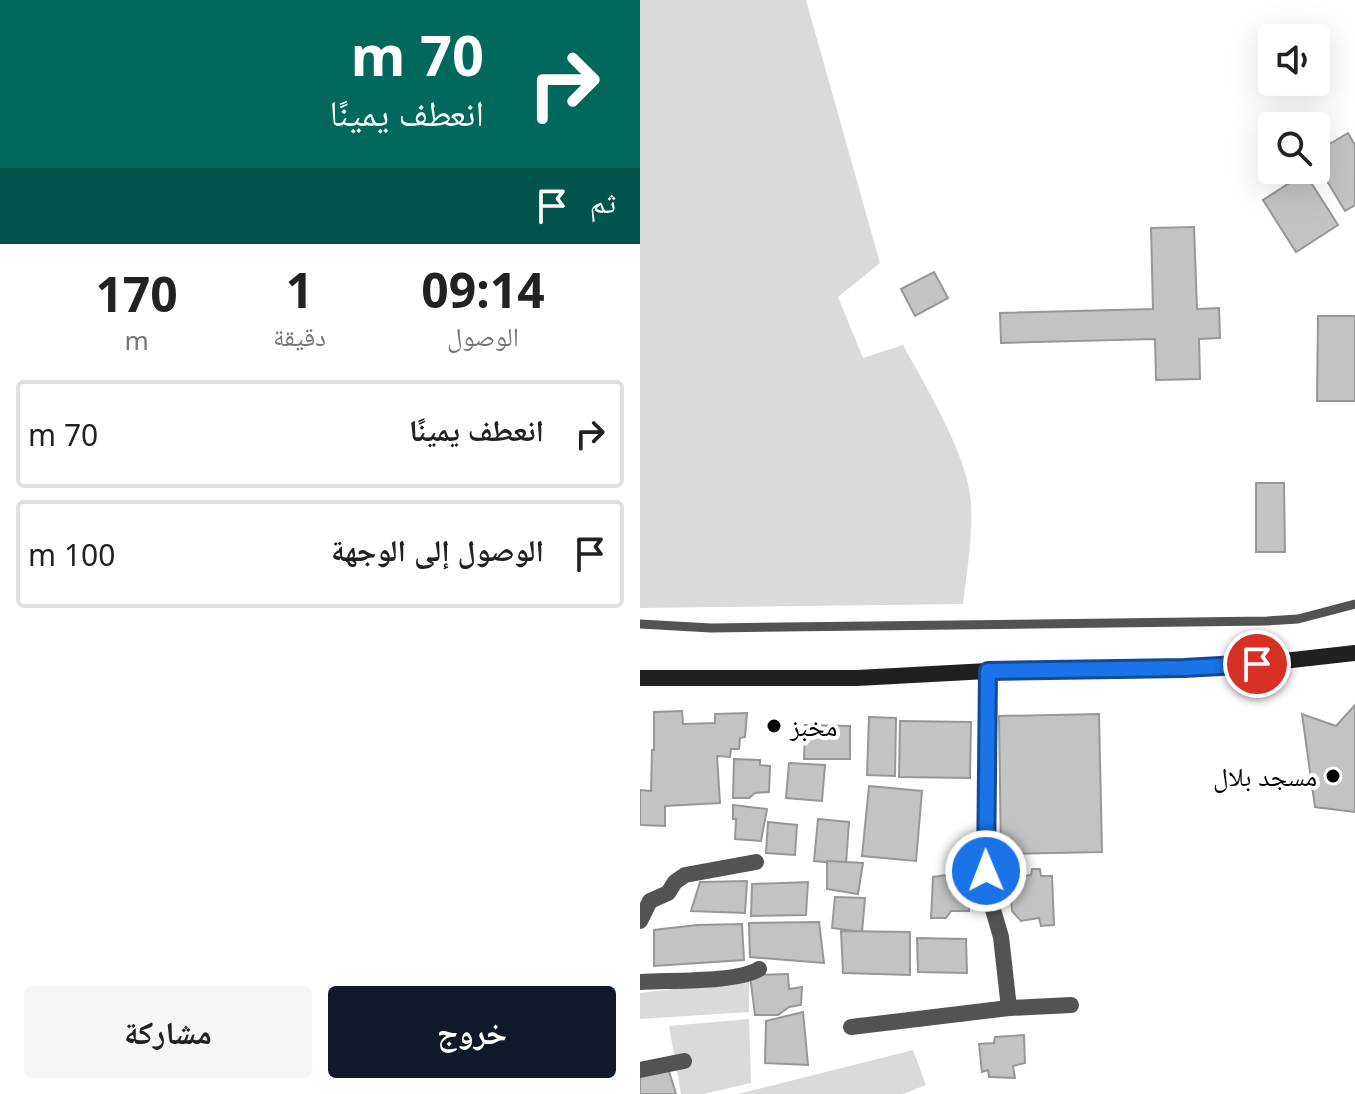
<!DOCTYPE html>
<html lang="ar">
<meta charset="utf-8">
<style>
body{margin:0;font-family:"Noto Sans","Noto Naskh Arabic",sans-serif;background:#f6f6f6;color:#222;direction:rtl;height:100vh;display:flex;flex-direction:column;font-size:30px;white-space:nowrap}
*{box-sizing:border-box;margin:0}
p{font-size:26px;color:#767676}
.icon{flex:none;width:44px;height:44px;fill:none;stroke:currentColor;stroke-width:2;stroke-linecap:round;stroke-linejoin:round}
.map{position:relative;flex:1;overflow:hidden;direction:ltr}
.sheet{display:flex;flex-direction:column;background:#fff;width:640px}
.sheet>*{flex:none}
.hud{background:#00695c;color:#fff;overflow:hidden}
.controls{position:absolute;left:618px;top:24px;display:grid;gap:16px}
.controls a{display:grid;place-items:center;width:72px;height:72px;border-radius:8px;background:#fff;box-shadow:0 8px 32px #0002;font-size:40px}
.pin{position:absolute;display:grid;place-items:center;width:68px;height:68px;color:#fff;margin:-34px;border:4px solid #fff;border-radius:50%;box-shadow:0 2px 8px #0007}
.me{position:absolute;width:88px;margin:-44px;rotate:359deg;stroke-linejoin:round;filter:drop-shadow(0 0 6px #0008)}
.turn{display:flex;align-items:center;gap:28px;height:168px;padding:0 24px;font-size:36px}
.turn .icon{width:104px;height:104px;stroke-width:2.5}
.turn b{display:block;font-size:56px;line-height:68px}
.then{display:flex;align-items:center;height:76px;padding:0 24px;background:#0003;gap:16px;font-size:30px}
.eta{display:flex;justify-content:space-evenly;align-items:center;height:136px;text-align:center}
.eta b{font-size:48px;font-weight:700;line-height:56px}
.action{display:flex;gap:16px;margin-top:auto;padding:16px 24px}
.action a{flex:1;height:92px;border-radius:8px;background:#111827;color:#fff;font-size:32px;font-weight:700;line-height:92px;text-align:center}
.action a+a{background:#f6f6f6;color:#222}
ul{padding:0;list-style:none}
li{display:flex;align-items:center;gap:24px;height:108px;margin:0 16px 12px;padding:0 8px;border:4px solid #e0e0e0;border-radius:8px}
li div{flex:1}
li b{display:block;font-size:30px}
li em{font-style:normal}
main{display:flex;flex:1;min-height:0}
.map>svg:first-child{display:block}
</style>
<main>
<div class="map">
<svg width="715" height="1094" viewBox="0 0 715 1094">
<rect width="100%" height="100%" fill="#fff"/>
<!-- green -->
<g fill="#dadada">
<path d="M0 0H166L240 263 198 297 223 358 263 345C286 387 329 457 331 504 333 537 327 571 323 604L0 608Z"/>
<polygon points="109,980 109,1012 0,1019 0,993"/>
<polygon points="109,1019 111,1083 63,1094 41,1094 29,1026"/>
<polygon points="273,1050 286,1085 263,1094 98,1094"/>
</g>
<!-- building -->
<g fill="#c3c3c3" stroke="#979797" stroke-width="2">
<polygon points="708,133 715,145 715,205 705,211 676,163 676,152"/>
<polygon points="665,173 698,225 656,252 623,200"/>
<polygon points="554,227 557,309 579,308 580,338 559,339 560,379 516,380 515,339 361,343 360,313 513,309 511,228"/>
<polygon points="294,272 308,298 275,316 261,289"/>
<polygon points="678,316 715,316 715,401 677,401"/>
<polygon points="616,483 644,483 645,552 616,552"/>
<polygon points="715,705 715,812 675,807 662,714 696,726"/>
<polygon points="42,711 43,724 75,723 75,714 107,713 105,737 100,738 99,749 91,749 90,757 77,756 80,803 25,806 25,826 0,825 0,790 11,791 12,750 14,750 14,712"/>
<polygon points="459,714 462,852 361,854 359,716"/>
<polygon points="229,717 256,718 255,776 227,775"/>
<polygon points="260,721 331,722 330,778 259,777"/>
<polygon points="165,725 210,726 210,759 164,759"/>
<polygon points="94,759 120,760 120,765 130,766 129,792 115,793 109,798 93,798"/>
<polygon points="149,763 185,765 182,801 146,798"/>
<polygon points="229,786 282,791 276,861 222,856"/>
<polygon points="93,805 127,809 121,841 95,839 96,819 93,819"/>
<polygon points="178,819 209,822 206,864 174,861"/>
<polygon points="128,822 157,825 155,855 126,853"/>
<polygon points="187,861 223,863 218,894 187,889"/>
<polygon points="392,869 400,869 401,876 412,876 414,925 401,926 399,918 381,921 372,911 369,873 381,871 385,876 391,875"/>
<polygon points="315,874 314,885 328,885 329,911 311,911 306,918 291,918 293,877"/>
<polygon points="107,881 105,913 51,911 60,882"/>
<polygon points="168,882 166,915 111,916 112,884"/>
<polygon points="195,897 225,898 222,932 192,928"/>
<polygon points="179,922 184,963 110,957 109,923"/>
<polygon points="102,924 104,960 14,966 14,930 57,925"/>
<polygon points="201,931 270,932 270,975 203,973"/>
<polygon points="277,938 326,939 327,973 278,972"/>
<polygon points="148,974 149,989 162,987 161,1005 149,1007 138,1015 115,1015 110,975"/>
<polygon points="163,1012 168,1065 125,1063 126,1021"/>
<polygon points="384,1035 385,1063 373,1066 375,1078 349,1077 348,1070 342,1072 339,1044 354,1043 355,1037"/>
<polygon points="28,1068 36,1094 0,1094 0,1073"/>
</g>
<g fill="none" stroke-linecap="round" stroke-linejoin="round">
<!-- lane -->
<polyline stroke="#535353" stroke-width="9" points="0,624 71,628 627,621 658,619 715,604"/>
<!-- street -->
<g stroke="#535353" stroke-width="16">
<polyline points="348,671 347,889 361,937 369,1008"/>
<polyline points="0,921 10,901 28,893 35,882 45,875 116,862"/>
<path d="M0 982C30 980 96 983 119 969"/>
<polyline points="211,1027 369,1008 431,1005"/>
<polyline points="0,1070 44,1061"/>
</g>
<!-- secondary -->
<polyline stroke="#202020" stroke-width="16" points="0,678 217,678 348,671 544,668 617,664 715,653"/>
</g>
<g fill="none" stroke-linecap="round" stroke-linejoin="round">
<!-- route casing -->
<g stroke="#114b97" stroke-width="20">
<polyline id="route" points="346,871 348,671 544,668 617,664"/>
</g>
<!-- route -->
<use href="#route" stroke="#1a73e8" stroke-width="14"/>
</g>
<!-- markers -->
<g fill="#000" stroke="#fff" stroke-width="3">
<circle cx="134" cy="726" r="8"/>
<circle cx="693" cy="776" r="8"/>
</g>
<g text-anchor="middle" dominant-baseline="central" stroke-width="8" stroke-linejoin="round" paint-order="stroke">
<!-- poi labels -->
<g font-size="26" fill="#000" stroke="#fff" text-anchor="start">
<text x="150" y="726">مخبز</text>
<text x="677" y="776" text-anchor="end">مسجد بلال</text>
</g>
</g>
</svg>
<div class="controls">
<a><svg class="icon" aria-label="sound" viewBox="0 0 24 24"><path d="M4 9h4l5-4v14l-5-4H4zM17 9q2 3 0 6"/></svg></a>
<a><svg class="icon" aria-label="search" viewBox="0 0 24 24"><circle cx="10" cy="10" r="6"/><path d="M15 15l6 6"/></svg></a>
</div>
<div class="pin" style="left:617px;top:664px;background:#d93025"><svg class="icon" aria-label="arrive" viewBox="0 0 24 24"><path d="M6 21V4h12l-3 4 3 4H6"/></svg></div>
<svg class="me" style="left:346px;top:871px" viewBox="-20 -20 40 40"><circle r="17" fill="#1a73e8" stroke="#fff" stroke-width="3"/><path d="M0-11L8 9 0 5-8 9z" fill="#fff"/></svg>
</div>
<section class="sheet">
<div class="hud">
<div class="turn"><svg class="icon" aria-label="right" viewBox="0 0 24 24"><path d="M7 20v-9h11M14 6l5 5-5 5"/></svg><div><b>70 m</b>انعطف يمينًا</div></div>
<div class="then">ثم<svg class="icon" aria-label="arrive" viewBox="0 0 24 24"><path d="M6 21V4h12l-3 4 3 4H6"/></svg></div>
</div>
<div class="eta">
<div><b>09:14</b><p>الوصول</p></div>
<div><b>1</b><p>دقيقة</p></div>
<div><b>170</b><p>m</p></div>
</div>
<ul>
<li><svg class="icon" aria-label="right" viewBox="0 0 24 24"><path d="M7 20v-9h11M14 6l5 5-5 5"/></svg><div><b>انعطف يمينًا</b></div><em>70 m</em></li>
<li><svg class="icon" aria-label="arrive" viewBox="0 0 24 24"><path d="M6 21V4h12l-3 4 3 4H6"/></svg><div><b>الوصول إلى الوجهة</b></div><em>100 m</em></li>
</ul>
<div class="action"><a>خروج</a><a>مشاركة</a></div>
</section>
</main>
